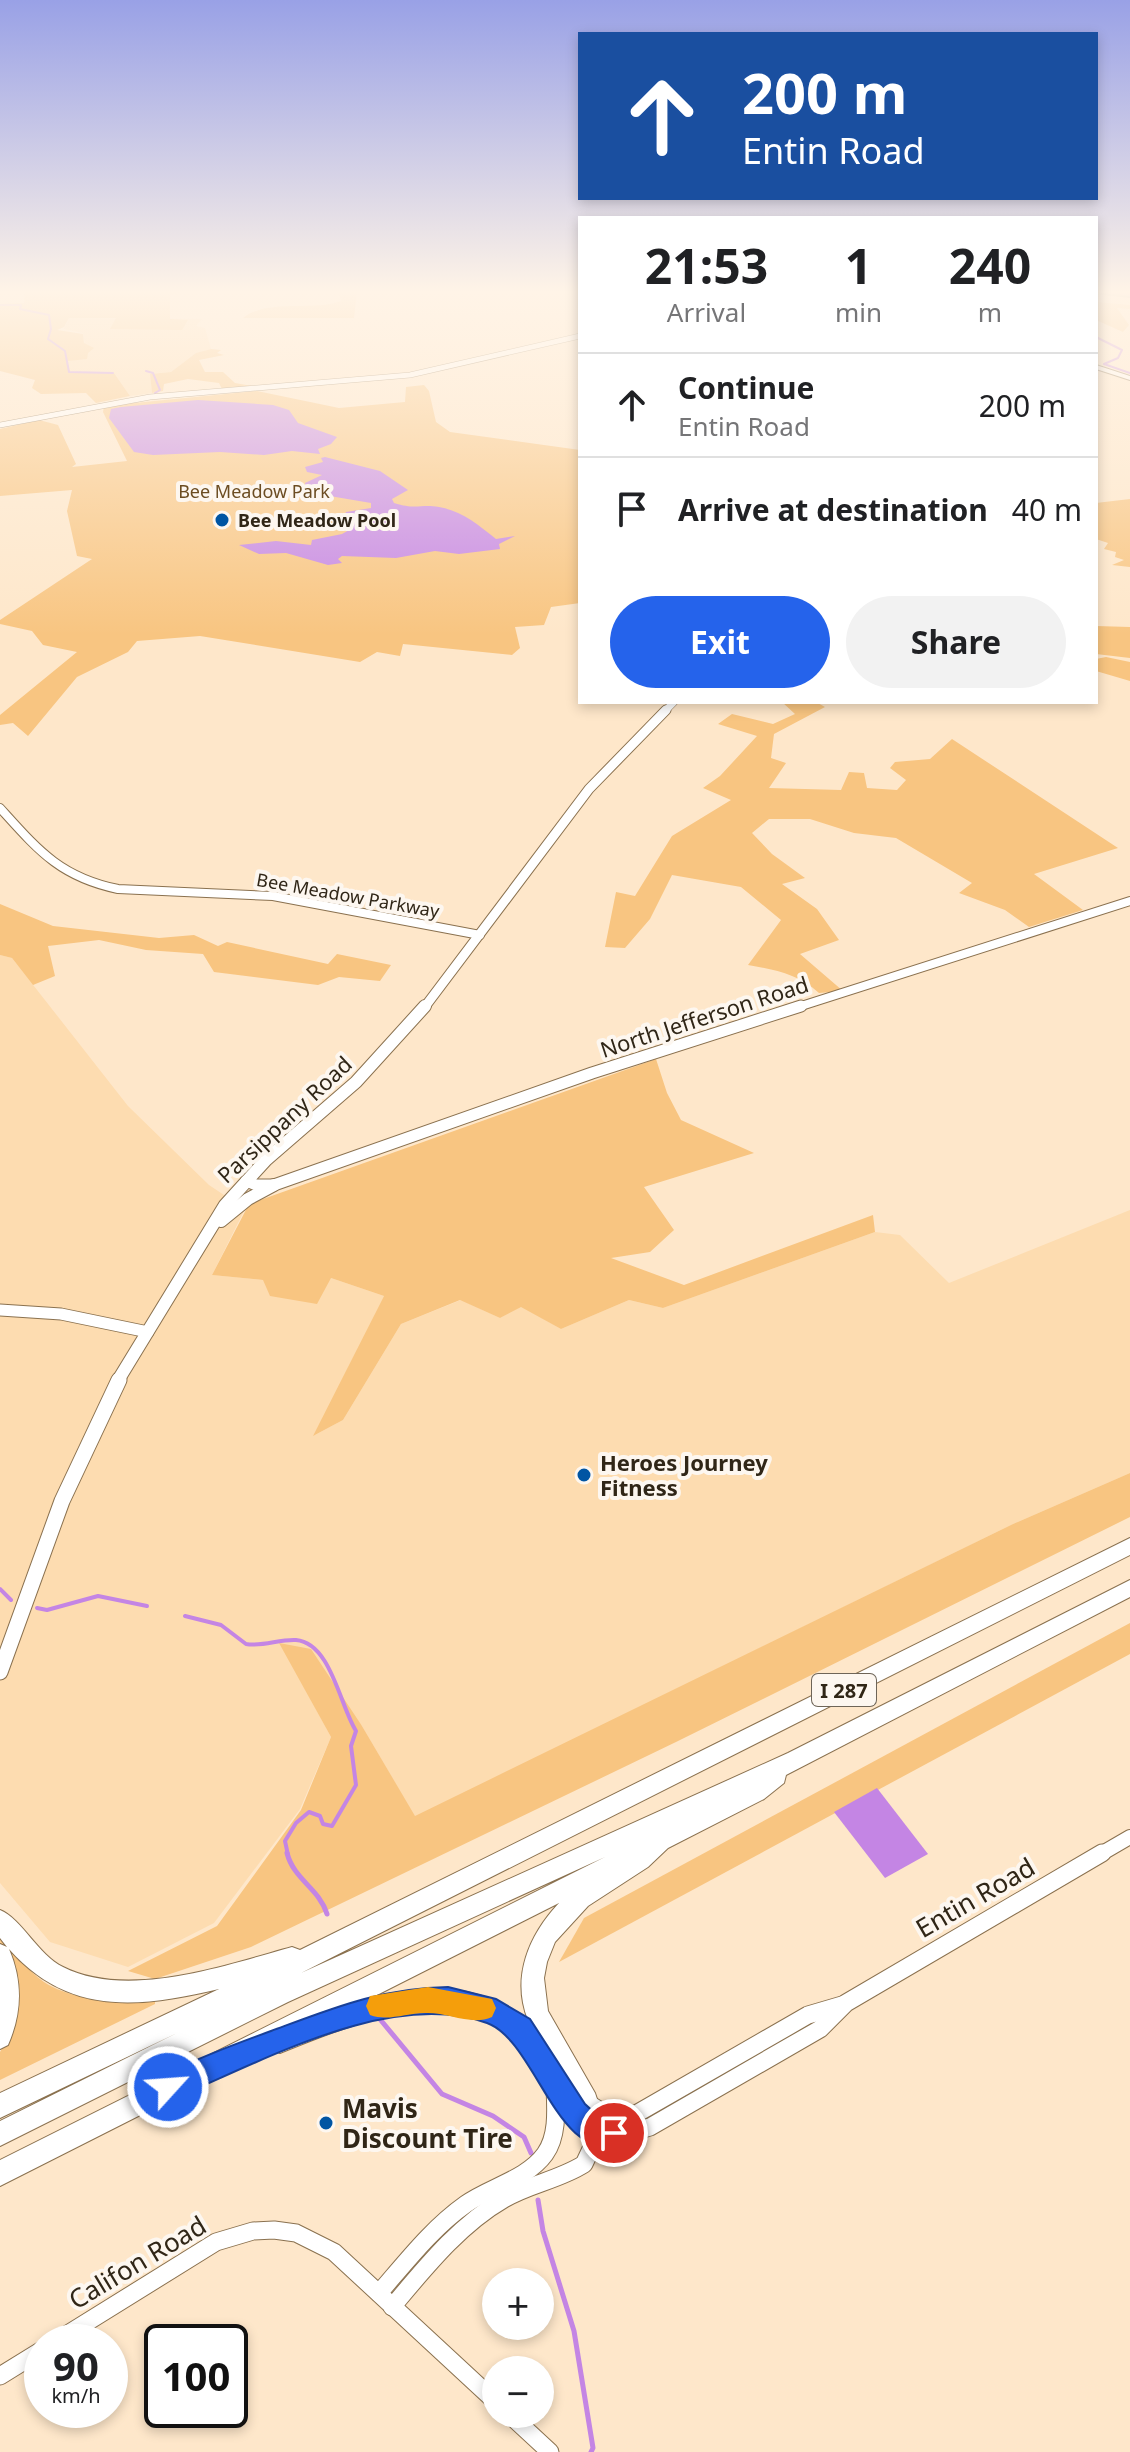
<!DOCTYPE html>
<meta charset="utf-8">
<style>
body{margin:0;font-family:"Noto Sans",sans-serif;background:#f2f2f2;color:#202124;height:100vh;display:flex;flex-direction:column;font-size:30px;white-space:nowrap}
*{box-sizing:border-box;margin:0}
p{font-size:26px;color:#757577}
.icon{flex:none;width:44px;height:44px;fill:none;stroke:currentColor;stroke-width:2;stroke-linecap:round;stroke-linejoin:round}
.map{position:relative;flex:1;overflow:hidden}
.details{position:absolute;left:578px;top:216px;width:520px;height:488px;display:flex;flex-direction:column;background:#fff;border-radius:0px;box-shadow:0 4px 12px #0003}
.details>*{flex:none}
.banner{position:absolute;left:578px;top:32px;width:520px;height:168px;border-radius:0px;box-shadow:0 4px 12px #0003;background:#1a4fa0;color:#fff;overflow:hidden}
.buttons{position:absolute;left:482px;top:2268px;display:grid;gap:16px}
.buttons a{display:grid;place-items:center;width:72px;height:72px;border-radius:50%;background:#fff;box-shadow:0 4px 12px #0003;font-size:40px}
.speed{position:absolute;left:24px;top:2324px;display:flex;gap:16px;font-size:40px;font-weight:700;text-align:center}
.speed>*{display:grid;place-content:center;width:104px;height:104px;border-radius:50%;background:#fff;box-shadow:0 4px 12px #0003;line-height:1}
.speed small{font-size:20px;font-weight:400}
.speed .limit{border:4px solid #111;border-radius:12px;background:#fff;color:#111}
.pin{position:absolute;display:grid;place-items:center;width:68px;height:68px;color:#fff;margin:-34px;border:4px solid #fff;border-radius:50%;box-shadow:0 2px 8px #0007}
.me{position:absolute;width:88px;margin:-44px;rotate:64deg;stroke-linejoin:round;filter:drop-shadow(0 0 6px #0008)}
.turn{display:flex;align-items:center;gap:28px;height:168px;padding:0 32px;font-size:36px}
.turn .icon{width:104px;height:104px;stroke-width:2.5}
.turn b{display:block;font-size:56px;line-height:68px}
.eta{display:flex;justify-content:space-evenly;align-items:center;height:136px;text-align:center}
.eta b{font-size:48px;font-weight:700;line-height:56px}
.button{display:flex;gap:16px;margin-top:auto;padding:16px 32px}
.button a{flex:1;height:92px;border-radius:48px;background:#2563eb;color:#fff;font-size:32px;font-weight:700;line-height:92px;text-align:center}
.button a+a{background:#f2f2f2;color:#202124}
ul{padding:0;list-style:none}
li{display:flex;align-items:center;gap:24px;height:104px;padding:0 32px;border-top:2px solid #e0e0e0}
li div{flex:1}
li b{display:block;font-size:30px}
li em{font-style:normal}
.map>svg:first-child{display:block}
</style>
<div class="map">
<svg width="1130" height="2452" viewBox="0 0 1130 2452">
<rect width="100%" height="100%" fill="#fee7ca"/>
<!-- built -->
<g fill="#fddcb0">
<polygon points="69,318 202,319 196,326 205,328 211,349 196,353 171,372 150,374 152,393 130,396 114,373 70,372 68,361 87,358 83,333 64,329"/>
<polygon points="0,955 12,958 128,1106 209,1185 245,1209 212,1275 263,1280 331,1278 384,1296 315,1435 343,1420 401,1324 461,1300 500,1318 521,1306 561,1329 629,1300 663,1308 875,1232 900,1235 949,1283 1130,1210 1130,1473 1013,1524 415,1817 362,1726 280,1643 331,1737 300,1809 214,1923 128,1967 50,1942 0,1883"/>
</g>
<!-- green -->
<g fill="#f8c581">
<polygon points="25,292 183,292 170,295 170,319 188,320 182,330 110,329 116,318 69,318 64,327 57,330 83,334 84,343 94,348 88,353 87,359 68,361 70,372 114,373 130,396 96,403 86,393 41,394 32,388 35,380 0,371 0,304 24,303"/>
<path d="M338 292H357L354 318H243C268 298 311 312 341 301Z"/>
<polygon points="1096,302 1130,305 1130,309 1117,308 1129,325 1123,332 1096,320"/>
<polygon points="211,349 221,350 217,353 224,355 199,360 205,372 223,372 235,383 252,386 222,389 219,383 188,379 164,384 163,391 152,393 150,374 171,372 196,353"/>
<polygon points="424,385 429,391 436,422 450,432 580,450 580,603 551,607 544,625 515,627 520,648 512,655 403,644 400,656 377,652 360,662 200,636 137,641 128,652 77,677 28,736 13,723 0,725 0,715 77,652 43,645 32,631 0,624 0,620 92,559 77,556 67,511 72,490 0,496 0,429 39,420 58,425 76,464 72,467 127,461 103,412 104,406 257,391 339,408 405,402 406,387"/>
<polygon points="1130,499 1130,567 1112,565 1124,560 1115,557 1116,552 1104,549 1108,543 1096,539 1096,503"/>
<polygon points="1096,626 1130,627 1130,658 1096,654"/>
<polygon points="1106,657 1130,662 1130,681 1096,671 1096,659"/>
<path d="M782 702H816L825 707 774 734 771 758 786 763 769 788 841 790 849 772 864 773 867 788 897 790 906 780 890 768 895 762 930 759 952 739 1118 848 1034 874 1083 910 1029 927 1005 910 959 893 972 883 896 838 854 833 810 819H769L752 833 772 854 805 878 782 884 817 909 839 940 800 954 843 991 819 993C798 974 776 970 748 965L781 920 741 887 672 875 650 919 625 948 605 947 616 892 635 896 672 836 731 800 703 788 720 776 757 736 718 724 732 714 773 724 795 714Z"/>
<polygon points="0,904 53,926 159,938 194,935 218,946 227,942 328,964 337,954 391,965 380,981 339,977 318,985 214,972 203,954 146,950 99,940 48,946 55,976 33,985 12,958 0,955"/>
<polygon points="656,1059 667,1093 681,1120 754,1153 644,1187 674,1230 650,1252 611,1258 684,1285 873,1215 875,1232 663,1308 629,1300 561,1329 521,1307 500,1318 460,1300 401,1324 343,1420 313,1436 384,1296 331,1278 317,1304 270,1296 263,1280 212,1275 249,1204"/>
<polygon points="1130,1473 1130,1517 676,1742 251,1947 155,1979 128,1971 217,1926 301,1810 331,1737 279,1643 311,1649 362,1726 415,1816 1013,1524"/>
<polygon points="1130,1623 1130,1654 559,1962 584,1918"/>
<path d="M0 1936C13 1951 27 1970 44 1982 76 2003 118 1999 155 1999V2004L0 2080V2052L4 2045Z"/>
</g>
<!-- water -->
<g fill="#c485e4">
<polygon points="198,400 273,405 289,410 298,423 337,437 331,444 318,449 320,454 292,451 264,455 220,452 153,455 134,452 109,418 111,409 121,407"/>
<path d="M325 457 380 471 408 490 392 499 394 503C416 510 420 504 439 507 462 511 477 524 496 539L515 536 499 544 500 549 459 554 435 551 396 558 342 556 338 559 342 563 328 565 286 553 259 554 239 545 276 541 311 545 312 540 342 534 351 529 346 527 348 525H355L344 517 346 512 371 508V503L306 492 305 483 322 475 307 472 305 467 323 462 321 458Z"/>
<polygon points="877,1788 928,1854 885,1878 834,1812"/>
</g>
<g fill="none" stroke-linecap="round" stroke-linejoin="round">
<!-- stream-far2 -->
<g stroke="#c485e4" stroke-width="2">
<polyline points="0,305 21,305 20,309 49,315 51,329 48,339 65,351 69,372 113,373"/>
<polyline points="1096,337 1122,350 1118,358 1104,364 1130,373"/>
<polyline points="146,371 153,373 160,390 155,393"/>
</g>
<!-- stream-far1 -->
<g stroke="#c485e4" stroke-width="4">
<polyline points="0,1589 11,1600"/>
<polyline points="37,1608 47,1610 98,1596 147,1606"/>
<path d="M185 1616 221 1625 246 1644C263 1647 279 1639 296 1640 331 1643 340 1706 356 1731L351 1746 356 1785 332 1826 323 1824 320 1816 309 1812 296 1823 285 1841 288 1855"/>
</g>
<!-- stream -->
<g stroke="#c485e4" stroke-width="5">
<path d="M287 1853C294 1880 319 1888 327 1914"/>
<polyline points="379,2018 442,2094 493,2116 524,2137 531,2153"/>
<polyline points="538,2200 543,2231 574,2331 593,2448 591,2452"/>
</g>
<!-- river -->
<polygon fill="#c485e4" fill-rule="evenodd" points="1101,292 1130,293 1130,297"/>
<!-- tertiary-far4 casing -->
<g stroke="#8a714f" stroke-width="6">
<polyline id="tertiary-far4" points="0,425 150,397 410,375 580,336"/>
</g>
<!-- tertiary-far3 casing -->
<g stroke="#8a714f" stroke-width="10">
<g id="tertiary-far3">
<path d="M0 808C38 850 60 877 118 889L273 896 480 935"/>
<polyline points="795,1008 1130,901"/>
</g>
</g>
<!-- tertiary-far2 casing -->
<g stroke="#8a714f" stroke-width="13">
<g id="tertiary-far2">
<polyline points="246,1181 256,1185 274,1185 592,1073 801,1006"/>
<polyline points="0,1310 61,1314 148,1332"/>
</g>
</g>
<!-- tertiary-far1 casing -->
<g stroke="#8a714f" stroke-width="16">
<polyline id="tertiary-far1" points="1099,1855 1130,1837"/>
</g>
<!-- tertiary casing -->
<g stroke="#8a714f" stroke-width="19">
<g id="tertiary">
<polyline points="555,2083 573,2109 593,2127 618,2134 633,2132 650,2127 820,2029 846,2003 1102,1853"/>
<polyline points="586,2102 607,2115 636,2114 808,2015 842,2005"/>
<path d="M379 2293C406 2262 432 2228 466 2204 490 2187 527 2179 545 2154 558 2136 556 2110 555 2088"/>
<path d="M392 2307C425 2268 459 2225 504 2199 529 2184 559 2180 584 2164L592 2147 586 2102"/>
<polyline points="55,2342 216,2242 253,2231 274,2230 296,2233 334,2252 496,2402"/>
<polyline points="0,2376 42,2350"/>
<polyline points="509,2414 550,2452"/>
</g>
</g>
<!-- secondary-far3 casing -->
<g stroke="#8a714f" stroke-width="8">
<polyline id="secondary-far3" points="664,712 674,702"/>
</g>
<!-- secondary-far2 casing -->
<g stroke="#8a714f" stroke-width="11">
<polyline id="secondary-far2" points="424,1008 589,789 666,710"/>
</g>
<!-- secondary-far1 casing -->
<g stroke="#8a714f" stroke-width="14">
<g id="secondary-far1">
<polyline points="221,1221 248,1199 274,1185"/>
<polyline points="117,1382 225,1205 266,1160 356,1082 425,1006"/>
</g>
</g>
<!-- secondary casing -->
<g stroke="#8a714f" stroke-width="17">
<polyline id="secondary" points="0,1672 62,1501 119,1380"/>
</g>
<!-- primary casing -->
<g stroke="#8a714f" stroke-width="2">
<polygon id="primary" points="1096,365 1130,376 1130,380 1096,369"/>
</g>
<!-- motorway casing -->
<g stroke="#8a714f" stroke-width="2">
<path id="motorway" d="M1130 1538V1555L301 1973 788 1753 1130 1580V1597L786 1775 784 1783 764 1799 668 1848 648 1867 588 1906 555 1942 547 1962 544 1978 548 2011 595 2093 598 2102 595 2111 586 2114 577 2111 564 2090 555 2095 546 2092C536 2074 528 2054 514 2039 455 1979 345 2027 280 2053L271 2049 0 2186V2160L605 1857 288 2002 0 2146V2121L177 2033 0 2118V2093L219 1989C139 2008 68 2016 9 1949 23 1982 22 2013 8 2045L0 2049V1944L7 1947 0 1938V1910C22 1919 38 1955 63 1967 128 2000 227 1965 292 1947L300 1950ZM559 1903C529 1935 511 1977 528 2020 477 1983 432 1984 373 1997Z"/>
</g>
<!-- tertiary-far4 -->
<use href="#tertiary-far4" stroke="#fff" stroke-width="5"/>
<!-- tertiary-far3 -->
<use href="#tertiary-far3" stroke="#fff" stroke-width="8"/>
<!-- tertiary-far2 -->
<use href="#tertiary-far2" stroke="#fff" stroke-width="11"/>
<!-- tertiary-far1 -->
<use href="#tertiary-far1" stroke="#fff" stroke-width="14"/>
<!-- tertiary -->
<use href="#tertiary" stroke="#fff" stroke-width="17"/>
<!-- secondary-far3 -->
<use href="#secondary-far3" stroke="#fff" stroke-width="7"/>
<!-- secondary-far2 -->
<use href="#secondary-far2" stroke="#fff" stroke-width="9"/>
<!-- secondary-far1 -->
<use href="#secondary-far1" stroke="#fff" stroke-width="12"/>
<!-- secondary -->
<use href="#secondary" stroke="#fff" stroke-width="15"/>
<!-- primary -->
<use href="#primary" fill="#fff" fill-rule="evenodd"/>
<!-- motorway -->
<use href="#motorway" fill="#fff" fill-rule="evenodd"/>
<!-- rail -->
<polyline stroke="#8a7a65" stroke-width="2" points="1096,293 1130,297"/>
</g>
<!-- sky -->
<linearGradient id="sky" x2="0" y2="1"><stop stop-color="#99a1e6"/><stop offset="0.46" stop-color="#fff4e7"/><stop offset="1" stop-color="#fff4e7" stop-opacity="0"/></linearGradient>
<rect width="1130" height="635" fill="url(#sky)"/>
<!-- route -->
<path fill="#2563eb" stroke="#184099" stroke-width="2" d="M448 1987 496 1999 530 2019 585 2104 597 2115 624 2123 628 2133 624 2143C558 2170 537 2041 487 2023 389 1988 258 2064 168 2101L158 2097 154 2087 158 2078C195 2059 233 2045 271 2031 333 2008 381 1988 448 1987Z"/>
<!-- slow -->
<path fill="#f59e0b" d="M428 1987 492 1999 496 2008 492 2017C472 2026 449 2013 428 2013 408 2012 389 2022 370 2015L366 2006 370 1996Z"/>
<!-- markers -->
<g fill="#0055a3" stroke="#fdf7f0" stroke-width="3">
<circle cx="222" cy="520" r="8"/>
<circle cx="584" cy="1475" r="8"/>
<circle cx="326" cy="2123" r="8"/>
</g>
<g text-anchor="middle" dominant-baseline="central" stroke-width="8" stroke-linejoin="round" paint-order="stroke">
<!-- far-park labels -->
<g font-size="18" fill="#6c4d22" stroke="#fdf7f0">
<text x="254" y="491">Bee Meadow Park</text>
</g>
<!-- far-poi labels -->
<g font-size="18" font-weight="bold" fill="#302617" stroke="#fdf7f0" text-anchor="start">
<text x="238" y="520">Bee Meadow Pool</text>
</g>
<!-- far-street labels -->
<g font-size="18" fill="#302617" stroke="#fdf7f0">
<text transform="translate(348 895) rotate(10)">Bee Meadow Parkway</text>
</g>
<!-- shield labels -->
<rect fill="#fdf7f0" stroke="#6e6558" stroke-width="2" x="812" y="1674" width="64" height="32" rx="6"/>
<g font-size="20" font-weight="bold" fill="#302617">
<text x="844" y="1690">I 287</text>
</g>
<!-- street labels -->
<g font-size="22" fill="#302617" stroke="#fdf7f0">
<text transform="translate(704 1016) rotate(-18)">North Jefferson Road</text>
<text transform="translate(284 1119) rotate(-43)">Parsippany Road</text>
</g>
<!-- poi labels -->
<g font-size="22" font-weight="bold" fill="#302617" stroke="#fdf7f0" text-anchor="start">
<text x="600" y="1462">Heroes Journey<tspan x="600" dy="25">Fitness</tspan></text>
</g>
<!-- near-street labels -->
<g font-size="26" fill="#302617" stroke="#fdf7f0">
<text transform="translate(975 1897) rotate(-30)">Entin Road</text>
<text transform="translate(137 2262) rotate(-31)">Califon Road</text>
</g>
<!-- near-poi labels -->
<g font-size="26" font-weight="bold" fill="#302617" stroke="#fdf7f0" text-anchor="start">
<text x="342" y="2108">Mavis<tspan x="342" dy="30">Discount Tire</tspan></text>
</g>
</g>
</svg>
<div class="buttons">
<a>+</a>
<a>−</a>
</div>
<div class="speed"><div>90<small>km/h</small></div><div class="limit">100</div></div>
<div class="pin" style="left:614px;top:2133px;background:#d93025"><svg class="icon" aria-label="arrive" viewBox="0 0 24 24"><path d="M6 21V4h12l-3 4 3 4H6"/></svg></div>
<svg class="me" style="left:168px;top:2087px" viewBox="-20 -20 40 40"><circle r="17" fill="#2563eb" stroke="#fff" stroke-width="3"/><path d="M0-11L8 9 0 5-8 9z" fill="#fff"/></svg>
<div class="banner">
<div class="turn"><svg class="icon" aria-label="ahead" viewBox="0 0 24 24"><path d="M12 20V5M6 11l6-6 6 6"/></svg><div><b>200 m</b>Entin Road</div></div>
</div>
<section class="details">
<div class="eta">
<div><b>21:53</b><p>Arrival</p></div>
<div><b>1</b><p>min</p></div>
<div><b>240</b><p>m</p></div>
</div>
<ul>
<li><svg class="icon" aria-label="ahead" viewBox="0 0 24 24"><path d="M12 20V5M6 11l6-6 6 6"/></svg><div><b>Continue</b><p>Entin Road</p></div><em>200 m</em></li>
<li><svg class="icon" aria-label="arrive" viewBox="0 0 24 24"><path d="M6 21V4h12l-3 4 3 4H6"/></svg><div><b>Arrive at destination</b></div><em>40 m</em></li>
</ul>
<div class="button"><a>Exit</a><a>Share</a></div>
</section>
</div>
